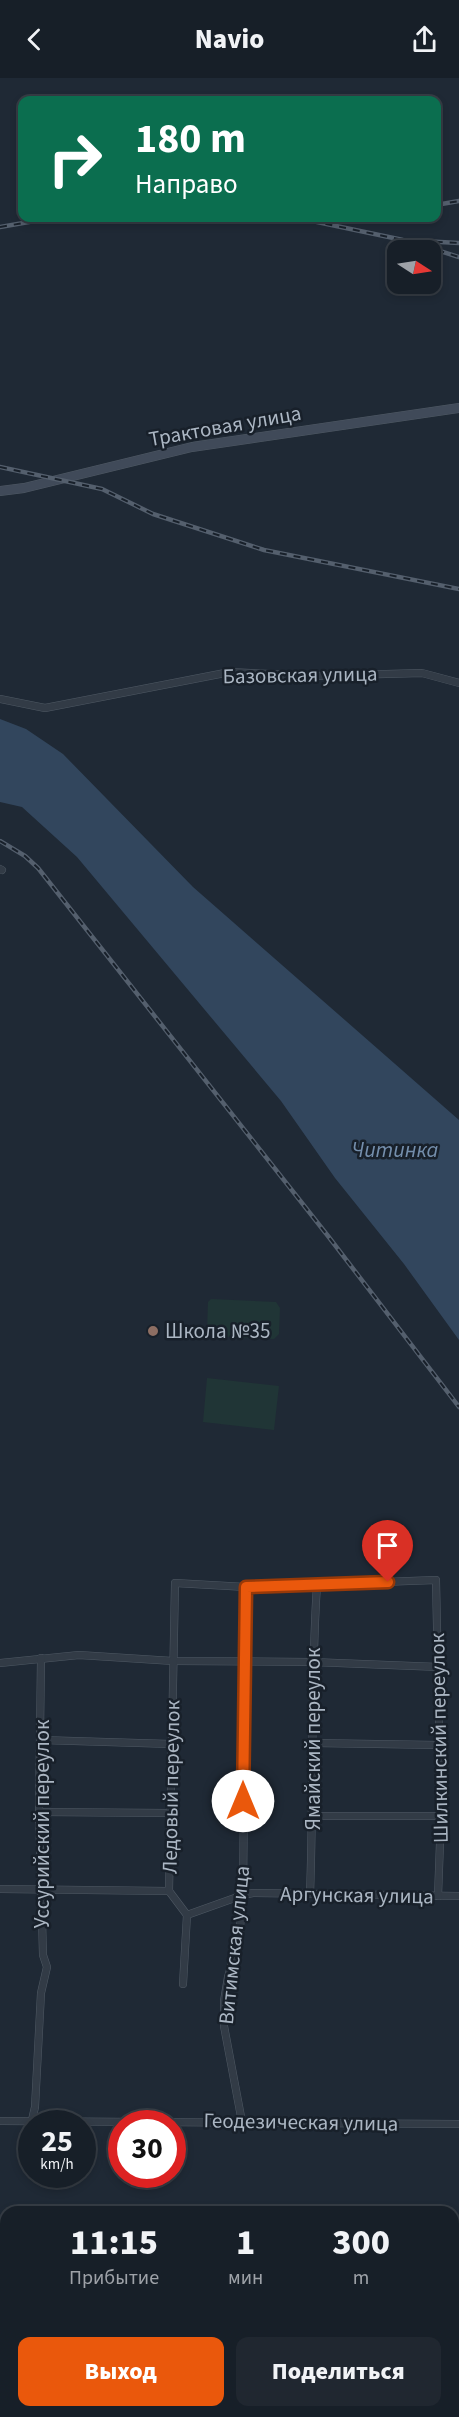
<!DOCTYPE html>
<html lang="ru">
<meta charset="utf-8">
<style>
body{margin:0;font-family:"Source Sans 3",sans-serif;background:#202730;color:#f1f3f6;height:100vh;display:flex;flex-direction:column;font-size:22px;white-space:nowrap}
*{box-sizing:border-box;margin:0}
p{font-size:20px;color:#9ea2a8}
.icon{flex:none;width:33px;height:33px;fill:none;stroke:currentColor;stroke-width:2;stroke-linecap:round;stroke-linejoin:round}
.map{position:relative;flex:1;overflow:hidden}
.details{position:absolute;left:0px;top:2128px;width:459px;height:212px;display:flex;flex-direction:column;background:#171f28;border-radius:18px 18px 0 0;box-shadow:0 3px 9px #0003,0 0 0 2px #363d45}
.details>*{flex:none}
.banner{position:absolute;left:18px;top:18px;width:423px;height:126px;border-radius:12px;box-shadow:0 3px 9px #0003,0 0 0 2px #363d45;background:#0b6e4f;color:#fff;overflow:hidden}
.needle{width:39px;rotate:102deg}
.fabs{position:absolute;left:387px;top:162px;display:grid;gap:12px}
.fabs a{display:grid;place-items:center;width:54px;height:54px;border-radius:12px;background:#171f28;box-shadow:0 3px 9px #0003,0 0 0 2px #363d45;font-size:30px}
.speed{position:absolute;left:18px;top:2032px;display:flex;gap:12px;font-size:30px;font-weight:700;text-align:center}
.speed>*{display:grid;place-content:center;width:78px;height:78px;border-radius:50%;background:#171f28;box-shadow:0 3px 9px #0003,0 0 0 2px #363d45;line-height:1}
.speed small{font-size:15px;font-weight:400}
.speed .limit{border:9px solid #d22;background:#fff;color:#111}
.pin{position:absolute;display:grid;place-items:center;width:51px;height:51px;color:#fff;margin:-62px -26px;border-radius:50% 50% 50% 0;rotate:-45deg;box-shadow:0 0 6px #0007}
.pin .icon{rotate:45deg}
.me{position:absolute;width:66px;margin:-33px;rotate:0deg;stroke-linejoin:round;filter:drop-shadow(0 0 4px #0008)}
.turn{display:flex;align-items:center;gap:21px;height:126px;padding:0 18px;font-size:27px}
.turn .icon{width:78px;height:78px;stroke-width:2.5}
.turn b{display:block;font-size:42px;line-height:51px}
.eta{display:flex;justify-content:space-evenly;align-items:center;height:102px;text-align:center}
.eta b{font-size:36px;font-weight:800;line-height:42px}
.action{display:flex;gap:12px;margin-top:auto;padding:12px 18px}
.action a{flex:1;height:69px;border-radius:12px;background:#ea580c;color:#fff;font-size:24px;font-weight:800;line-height:69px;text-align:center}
.action a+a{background:#202730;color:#f1f3f6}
header{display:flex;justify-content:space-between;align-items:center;height:78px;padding:0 18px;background:#171f28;font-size:27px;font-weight:800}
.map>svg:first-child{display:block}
</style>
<header><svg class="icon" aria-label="back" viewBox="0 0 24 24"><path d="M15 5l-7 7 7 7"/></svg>Navio<svg class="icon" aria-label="share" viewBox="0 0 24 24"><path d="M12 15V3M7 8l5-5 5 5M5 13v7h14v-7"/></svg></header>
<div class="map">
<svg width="459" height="2339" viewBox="0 0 459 2339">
<rect width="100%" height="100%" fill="#1f2935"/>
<!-- green -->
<g fill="#203536">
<polygon points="211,1221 276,1224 280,1230 279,1256 274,1261 212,1258 207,1254 208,1224"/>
<polygon points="207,1300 279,1308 274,1352 203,1344"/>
</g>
<!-- water -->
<polygon fill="#32465d" points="0,641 26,651 63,676 193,809 459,1042 459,1262 404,1186 335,1100 281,1023 77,779 22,729 0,724"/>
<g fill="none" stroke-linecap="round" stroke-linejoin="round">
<!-- minor casing -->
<g stroke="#4f5964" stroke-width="8">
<g id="minor">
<polyline points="0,621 45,630 230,594 313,598 422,595 459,605"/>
<polyline points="0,791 2,792"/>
<polyline points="0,1585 79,1577 173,1583 312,1584 439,1589"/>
<polyline points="41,1662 171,1666"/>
<polyline points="313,1665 439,1667"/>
<polyline points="39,1734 169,1735"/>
<polyline points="313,1738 441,1738"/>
<polyline points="0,1811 169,1813"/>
<path d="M310 1816C314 1713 310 1610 317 1507"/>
<polyline points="187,1837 243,1817 253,1815 459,1818"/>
<polyline points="183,1906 187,1837 169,1813 175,1505 246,1509 436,1502 441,1738 438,1818"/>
<polyline points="32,2042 35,2029 41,1915 47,1889 43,1877 39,1734 41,1580"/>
<polyline points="0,2043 459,2046"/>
<polyline points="242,2044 224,1948 224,1923 228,1899 239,1860 243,1817 246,1509"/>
<polyline points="453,2275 459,2275"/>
</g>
</g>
<!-- secondary casing -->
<g stroke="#4f5964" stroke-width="10">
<polyline id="secondary" points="0,413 24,410 192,369 459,330"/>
</g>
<!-- minor -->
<use href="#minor" stroke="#323b46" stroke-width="7"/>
<!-- secondary -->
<use href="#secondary" stroke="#404a59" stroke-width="9"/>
<!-- rail casing -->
<g stroke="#545f6d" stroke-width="4.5">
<g id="rail">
<polyline points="436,127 459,123"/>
<polyline points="298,140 403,162 459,165"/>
<polyline points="329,140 353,140"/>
<polyline points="0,149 52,140"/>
<polyline points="424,168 459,179"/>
<polyline points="0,389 102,411 153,436 264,472 459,511"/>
<polyline points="0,763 25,778 38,790 328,1158 459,1329"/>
</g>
</g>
<!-- rail -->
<use href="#rail" stroke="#18202a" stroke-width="2" stroke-dasharray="7" stroke-linecap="butt"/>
</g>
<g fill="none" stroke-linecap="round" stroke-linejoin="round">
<!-- route casing -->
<g stroke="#983908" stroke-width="15">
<polyline id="route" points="243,1723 246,1509 388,1504"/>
</g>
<!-- route -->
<use href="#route" stroke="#ea580c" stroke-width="10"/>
</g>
<!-- markers -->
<circle fill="#8d6e63" stroke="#18202a" stroke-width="2" cx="153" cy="1253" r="6"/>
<g text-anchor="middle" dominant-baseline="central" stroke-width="5" stroke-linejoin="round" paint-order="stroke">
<!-- street labels -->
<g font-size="21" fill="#abb6c3" stroke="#18202a">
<text transform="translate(225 348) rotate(-10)">Трактовая улица</text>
<text transform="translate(300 597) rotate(-1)">Базовская улица</text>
<text transform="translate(439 1660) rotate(-91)">Шилкинский переулок</text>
<text transform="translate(313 1661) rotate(-90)">Ямайский переулок</text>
<text transform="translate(171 1709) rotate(-89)">Ледовый переулок</text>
<text transform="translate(42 1746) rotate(-90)">Уссурийский переулок</text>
<text transform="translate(357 1817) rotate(1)">Аргунская улица</text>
<text transform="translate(234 1867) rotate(-84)">Витимская улица</text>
<text transform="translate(301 2044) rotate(1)">Геодезическая улица</text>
</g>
<!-- poi labels -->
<g font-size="21" fill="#abb6c3" stroke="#18202a" text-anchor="start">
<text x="165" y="1253">Школа №35</text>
</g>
<!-- water labels -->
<g font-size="22" font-style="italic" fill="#748eac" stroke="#18202a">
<text x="395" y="1072">Читинка</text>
</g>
</g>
</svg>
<div class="fabs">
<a><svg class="needle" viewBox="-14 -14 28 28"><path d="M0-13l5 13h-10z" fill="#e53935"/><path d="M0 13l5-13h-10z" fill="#9ea2a8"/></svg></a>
</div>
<div class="speed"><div>25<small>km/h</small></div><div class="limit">30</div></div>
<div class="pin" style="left:388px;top:1504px;background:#d93025"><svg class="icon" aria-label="arrive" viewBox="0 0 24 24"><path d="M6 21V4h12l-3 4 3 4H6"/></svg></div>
<svg class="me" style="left:243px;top:1723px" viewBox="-20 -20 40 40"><circle r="19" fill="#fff"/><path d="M0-13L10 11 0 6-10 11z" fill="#ea580c"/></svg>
<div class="banner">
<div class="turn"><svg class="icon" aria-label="right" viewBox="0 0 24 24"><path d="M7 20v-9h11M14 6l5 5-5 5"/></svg><div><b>180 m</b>Направо</div></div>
</div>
<section class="details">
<div class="eta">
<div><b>11:15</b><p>Прибытие</p></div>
<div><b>1</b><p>мин</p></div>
<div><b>300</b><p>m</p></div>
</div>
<div class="action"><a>Выход</a><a>Поделиться</a></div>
</section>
</div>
